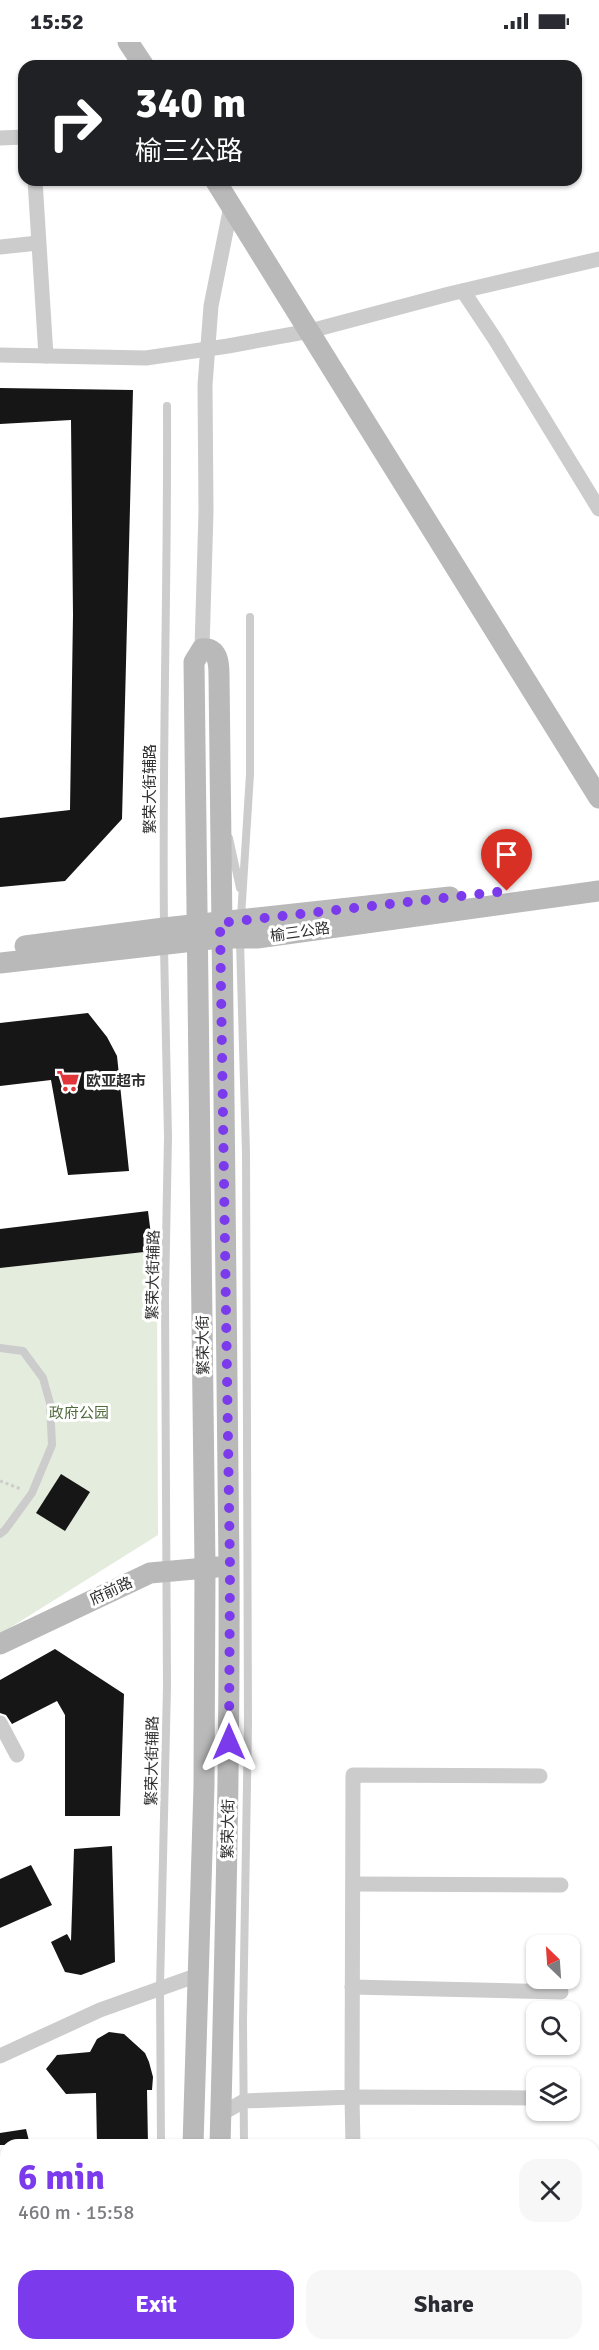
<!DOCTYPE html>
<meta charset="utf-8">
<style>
body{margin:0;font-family:Signika,"Noto Sans SC",sans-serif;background:#f7f7f7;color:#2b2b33;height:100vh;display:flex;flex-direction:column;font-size:22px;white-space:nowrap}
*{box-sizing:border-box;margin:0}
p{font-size:20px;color:#7c7c81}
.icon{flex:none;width:33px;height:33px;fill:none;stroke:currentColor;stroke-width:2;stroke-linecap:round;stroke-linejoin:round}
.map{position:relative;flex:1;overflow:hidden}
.drawer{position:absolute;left:0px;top:2097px;width:600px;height:212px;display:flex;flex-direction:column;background:#fff;border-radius:18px 18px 0 0;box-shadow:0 2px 4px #0004}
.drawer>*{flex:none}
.guide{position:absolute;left:18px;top:18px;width:564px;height:126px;border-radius:18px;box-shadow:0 2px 4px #0004;background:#202124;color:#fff;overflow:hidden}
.needle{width:39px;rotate:335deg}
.buttons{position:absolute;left:526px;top:1893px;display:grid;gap:12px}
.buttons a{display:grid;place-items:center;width:54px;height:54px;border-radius:12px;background:#fff;box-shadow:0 2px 4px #0004;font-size:30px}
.pin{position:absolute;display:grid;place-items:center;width:51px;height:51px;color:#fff;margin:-62px -26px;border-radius:50% 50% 50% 0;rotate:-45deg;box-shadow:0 0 6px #0007}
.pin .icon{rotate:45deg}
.me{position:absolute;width:66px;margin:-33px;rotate:0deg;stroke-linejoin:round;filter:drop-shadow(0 0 4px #0008)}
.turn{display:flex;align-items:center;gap:21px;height:126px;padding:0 18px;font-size:27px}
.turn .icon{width:78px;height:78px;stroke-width:2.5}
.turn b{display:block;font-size:42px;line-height:51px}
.round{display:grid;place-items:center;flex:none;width:63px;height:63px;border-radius:18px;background:#f7f7f7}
.headline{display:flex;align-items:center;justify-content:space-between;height:102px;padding:0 18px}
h1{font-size:36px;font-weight:800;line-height:45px;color:#7c3aed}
.cta{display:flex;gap:12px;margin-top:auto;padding:12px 18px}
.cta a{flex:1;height:69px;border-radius:18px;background:#7c3aed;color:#fff;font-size:24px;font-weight:800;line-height:69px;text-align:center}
.cta a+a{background:#f7f7f7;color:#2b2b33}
.status{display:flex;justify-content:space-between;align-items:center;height:42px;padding:0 30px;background:#fff;direction:ltr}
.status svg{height:16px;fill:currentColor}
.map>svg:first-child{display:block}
</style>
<div class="status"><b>15:52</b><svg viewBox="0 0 49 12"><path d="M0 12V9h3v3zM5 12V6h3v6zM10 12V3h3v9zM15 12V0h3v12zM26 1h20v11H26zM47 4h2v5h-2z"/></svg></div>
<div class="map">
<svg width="599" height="2308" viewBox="0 0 599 2308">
<rect width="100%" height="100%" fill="#fff"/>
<!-- green -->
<polygon fill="#e4ecdd" points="153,1206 157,1248 158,1493 0,1592 0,1226 152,1209"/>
<!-- building -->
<g fill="#161616">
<polygon points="0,346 133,348 122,777 65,839 0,845 0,776 70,768 73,573 71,378 0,382"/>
<polygon points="88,971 107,995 117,1014 129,1129 68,1133 51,1038 0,1044 0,981"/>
<polygon points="148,1169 153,1209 0,1226 0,1187"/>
<polygon points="61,1432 90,1450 65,1489 36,1471"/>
<polygon points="55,1607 124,1652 120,1774 65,1774 65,1673 57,1659 12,1682 6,1673 0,1671 0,1638"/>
<polygon points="112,1804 115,1920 81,1933 65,1930 51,1900 67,1892 71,1899 74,1807"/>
<polygon points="31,1823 52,1863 0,1886 0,1837"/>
<polygon points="109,1990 124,1992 145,2011 149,2020 153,2035 152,2048 147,2048 148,2103 97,2103 96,2051 66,2052 46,2027 57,2013 90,2010 97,1997"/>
<polygon points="26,2087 30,2103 0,2103 0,2091"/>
</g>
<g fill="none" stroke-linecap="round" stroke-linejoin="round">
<!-- path -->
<polyline stroke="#ccc" stroke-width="3" stroke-dasharray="3 3" stroke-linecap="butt" points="0,1439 21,1447"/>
<!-- lane -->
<g stroke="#ccc" stroke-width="8">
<polyline points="229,796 240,846"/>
<polyline points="241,875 250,732 250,575"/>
<path d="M164 884C162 710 168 537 167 364"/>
<polyline points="240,899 246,1110 248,1682 243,1980 244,2103"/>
<polyline points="0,1306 23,1309 43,1336 50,1361 52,1403 32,1451 5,1488 0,1492"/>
<polyline points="161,2103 160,1945 167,1645 165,1253 168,1095 164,905"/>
<polyline points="594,2266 599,2265"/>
<polyline points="0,2305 19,2302"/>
<polyline points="160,2308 160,2302"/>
<polyline points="241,2308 241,2302"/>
</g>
<!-- street -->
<g stroke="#ccc" stroke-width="15">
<polyline points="0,96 24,95"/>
<polyline points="35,138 46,314"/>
<polyline points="0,205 38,201"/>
<polyline points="463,249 495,297 599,467"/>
<polyline points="0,313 146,316 228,304 310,289 449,252 599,217"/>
<polyline points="202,607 206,469 205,343 211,264 231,164"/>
<polyline points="0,1681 17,1713"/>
<polyline points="353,1842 561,1843"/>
<polyline points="352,1945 561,1950"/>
<polyline points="0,2014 100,1968 198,1933"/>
<polyline points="221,2072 244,2059 352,2055 353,1733 540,1734"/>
<polyline points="353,2103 352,2055 535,2056"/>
</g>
<!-- secondary -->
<g stroke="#b9b9b9" stroke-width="21">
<polyline points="128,0 144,24"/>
<polyline points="215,138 599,756"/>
<polyline points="25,904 164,886 450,855"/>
<polyline points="0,921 220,896 257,896 599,849"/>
<polyline points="0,1602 150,1531 217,1525"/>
<path d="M193 2103 204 1744 205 1525 194 620 202 607C218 605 219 621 219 633 221 931 228 1229 229 1527 230 1719 225 1911 220 2103"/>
<polyline points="594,2301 599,2301"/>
<polyline points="186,2308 186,2302"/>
<polyline points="215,2308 215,2302"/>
<polyline points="280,2308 544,2302"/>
</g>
</g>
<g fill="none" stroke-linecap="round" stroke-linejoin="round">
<!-- route -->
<polyline stroke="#7c3aed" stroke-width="10" stroke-dasharray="0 18" points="229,1700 230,1526 220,881 507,849"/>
</g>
<!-- icons -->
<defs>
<g id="supermarket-bare" transform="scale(1.8)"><path d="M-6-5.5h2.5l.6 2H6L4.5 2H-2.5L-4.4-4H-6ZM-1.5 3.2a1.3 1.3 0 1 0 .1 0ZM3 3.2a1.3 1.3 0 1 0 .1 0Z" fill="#e13639" stroke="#fff" stroke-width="2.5" paint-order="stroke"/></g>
</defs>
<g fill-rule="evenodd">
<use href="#supermarket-bare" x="68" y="1039"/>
</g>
<g text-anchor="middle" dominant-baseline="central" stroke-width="6" stroke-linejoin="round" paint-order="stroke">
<!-- street labels -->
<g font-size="15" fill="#2f2f2f" stroke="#fff">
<text transform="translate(150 747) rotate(-90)">繁荣大街辅路</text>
<text transform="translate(300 890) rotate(-8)">榆三公路</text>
<text transform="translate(153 1233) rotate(-89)">繁荣大街辅路</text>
<text transform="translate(203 1303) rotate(-91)">繁荣大街</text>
<text transform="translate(111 1549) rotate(-25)">府前路</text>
<text transform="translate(152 1719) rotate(-89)">繁荣大街辅路</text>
<text transform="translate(228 1787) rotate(-89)">繁荣大街</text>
</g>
<!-- poi labels -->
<g font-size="15" font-weight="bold" fill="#2f2f2f" stroke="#fff" text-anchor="start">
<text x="86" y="1039">欧亚超市</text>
</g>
<!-- park labels -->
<g font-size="15" fill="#506a3d" stroke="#fff">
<text x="79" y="1371">政府公园</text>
</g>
</g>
</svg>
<div class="buttons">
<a><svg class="needle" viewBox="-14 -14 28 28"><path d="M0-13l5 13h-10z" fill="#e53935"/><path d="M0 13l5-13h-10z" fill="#7c7c81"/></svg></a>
<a><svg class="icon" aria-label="search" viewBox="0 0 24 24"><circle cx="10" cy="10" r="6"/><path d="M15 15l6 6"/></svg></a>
<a><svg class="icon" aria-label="layers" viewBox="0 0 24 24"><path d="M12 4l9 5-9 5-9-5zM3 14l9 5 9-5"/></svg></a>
</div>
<div class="pin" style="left:507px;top:849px;background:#d93025"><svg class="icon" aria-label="arrive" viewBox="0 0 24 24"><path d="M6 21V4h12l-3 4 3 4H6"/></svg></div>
<svg class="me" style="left:229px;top:1700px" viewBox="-20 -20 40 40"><path d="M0-17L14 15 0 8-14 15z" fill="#7c3aed" stroke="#fff" stroke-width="4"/></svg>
<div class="guide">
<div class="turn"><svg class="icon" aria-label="right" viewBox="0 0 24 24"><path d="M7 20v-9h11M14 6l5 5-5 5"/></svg><div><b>340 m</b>榆三公路</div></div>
</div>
<section class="drawer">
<div class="headline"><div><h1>6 min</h1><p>460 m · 15:58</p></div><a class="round"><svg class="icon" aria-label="close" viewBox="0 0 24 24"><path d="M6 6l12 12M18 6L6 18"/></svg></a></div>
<div class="cta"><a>Exit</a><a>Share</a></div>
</section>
</div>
